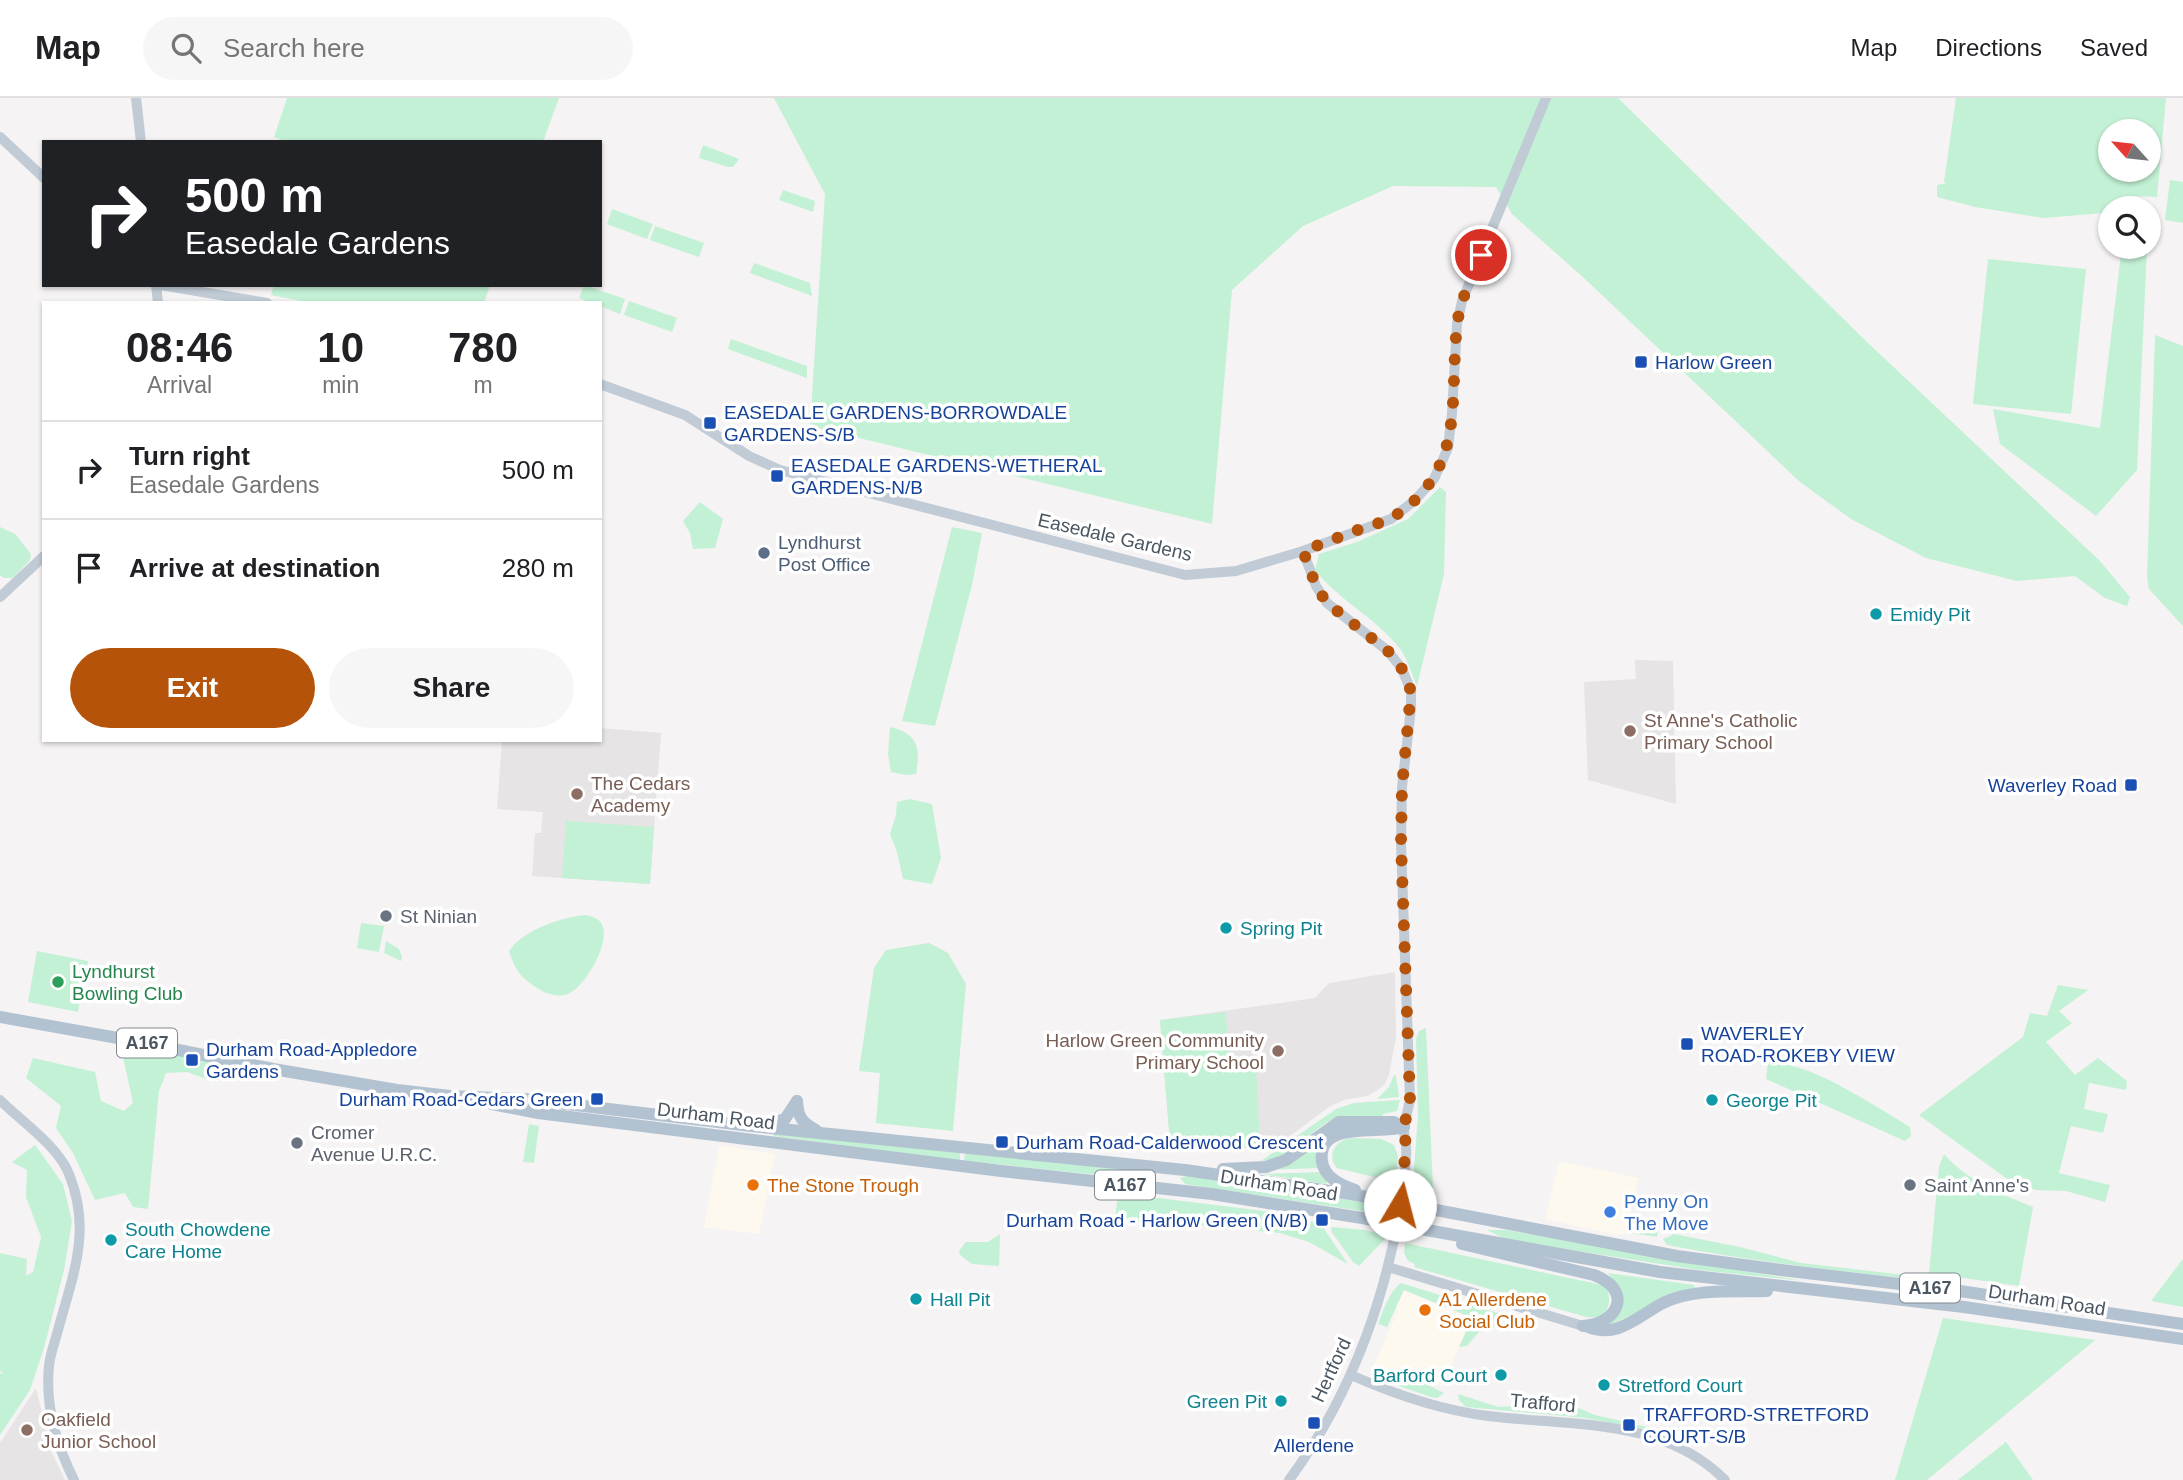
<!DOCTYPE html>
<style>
body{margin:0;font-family:Helvetica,sans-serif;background:#f6f6f6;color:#202124;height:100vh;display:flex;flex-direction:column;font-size:26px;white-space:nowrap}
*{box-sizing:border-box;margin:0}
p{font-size:23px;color:#757577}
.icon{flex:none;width:38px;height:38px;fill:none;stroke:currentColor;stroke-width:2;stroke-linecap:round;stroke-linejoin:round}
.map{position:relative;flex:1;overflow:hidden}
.sheet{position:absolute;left:42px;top:203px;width:560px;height:441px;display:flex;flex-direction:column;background:#fff;border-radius:0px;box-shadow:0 2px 5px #0004}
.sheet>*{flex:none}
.top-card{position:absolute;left:42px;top:42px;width:560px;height:147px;border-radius:0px;box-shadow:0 2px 5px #0004;background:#202124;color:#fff;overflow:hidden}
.needle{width:46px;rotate:297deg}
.tools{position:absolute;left:2098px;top:21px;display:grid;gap:14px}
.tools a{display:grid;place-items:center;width:63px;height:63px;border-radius:50%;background:#fff;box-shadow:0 2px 5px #0004;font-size:35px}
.pin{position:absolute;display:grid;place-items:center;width:60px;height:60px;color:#fff;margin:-30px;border:4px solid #fff;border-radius:50%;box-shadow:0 2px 7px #0007}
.me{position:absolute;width:77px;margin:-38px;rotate:8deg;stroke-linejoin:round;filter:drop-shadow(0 0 5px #0008)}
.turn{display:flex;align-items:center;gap:24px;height:147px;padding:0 28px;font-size:32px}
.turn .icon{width:91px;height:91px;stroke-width:2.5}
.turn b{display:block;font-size:49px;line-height:60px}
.eta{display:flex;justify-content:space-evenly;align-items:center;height:119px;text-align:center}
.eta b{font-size:42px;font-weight:800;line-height:49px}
.button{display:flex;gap:14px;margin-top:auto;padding:14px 28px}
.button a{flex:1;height:80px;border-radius:42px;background:#b45309;color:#fff;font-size:28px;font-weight:800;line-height:80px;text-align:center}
.button a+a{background:#f6f6f6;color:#202124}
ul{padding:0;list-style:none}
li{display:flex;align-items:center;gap:21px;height:98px;padding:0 28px;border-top:2px solid #e0e0e0}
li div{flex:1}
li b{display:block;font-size:26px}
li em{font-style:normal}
header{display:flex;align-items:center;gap:42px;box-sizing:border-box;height:98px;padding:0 35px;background:#fff;border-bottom:2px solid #e0e0e0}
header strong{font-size:33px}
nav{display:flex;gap:38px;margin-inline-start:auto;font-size:24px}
.search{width:490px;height:63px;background:#f6f6f6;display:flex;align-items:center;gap:18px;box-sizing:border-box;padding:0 24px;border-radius:38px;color:#757577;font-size:26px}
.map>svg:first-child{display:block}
</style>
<header>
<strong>Map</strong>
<div class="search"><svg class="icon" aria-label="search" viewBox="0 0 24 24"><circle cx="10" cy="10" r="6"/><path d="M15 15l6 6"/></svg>Search here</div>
<nav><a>Map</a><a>Directions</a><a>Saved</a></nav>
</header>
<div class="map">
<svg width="2183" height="1382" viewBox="0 0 2183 1382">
<rect width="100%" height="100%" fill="#f5f3f3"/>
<!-- commercial -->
<g fill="#fdf9ef">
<polygon points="719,1047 775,1056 759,1136 704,1129"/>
<polygon points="1559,1063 1639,1080 1628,1124 1631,1135 1617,1137 1545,1121"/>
<polygon points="1403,1192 1472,1221 1442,1288 1412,1276 1409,1282 1397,1277 1393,1286 1370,1276 1398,1212 1395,1210"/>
</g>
<!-- education -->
<g fill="#e6e4e5">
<polygon points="1635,562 1673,563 1676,706 1588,682 1584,584 1636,581"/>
<polygon points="600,630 661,635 650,786 532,778 535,735 541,735 543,714 497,711 502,642 600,642"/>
<polygon points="1395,874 1396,939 1389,977 1385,986 1378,992 1367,998 1344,1002 1329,1009 1271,1052 1170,1045 1160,922 1315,900 1329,885"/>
<polygon points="36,1290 51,1353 65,1382 0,1382 0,1345"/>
</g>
<!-- green -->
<g fill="#c3f1d5" fill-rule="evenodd">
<polygon points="287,0 559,0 543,44 288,44 274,39"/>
<polygon points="774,0 1618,0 1868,245 2099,462 2130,499 2127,508 2105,500 2075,478 2017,483 1926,460 1851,421 1800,384 1585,181 1512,116 1496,89 1393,88 1303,128 1232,192 1212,426 810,328 825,96"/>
<path d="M1956 0H2166L2157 99 2133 98 2126 108 2110 110V113L2104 115 2043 120 1975 109 1937 99V87L1947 85 1944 84ZM2149 33V72H2110V33Z"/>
<polygon points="703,47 739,61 733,69 728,69 699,60"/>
<polygon points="2170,82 2183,84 2183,125 2165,122"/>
<polygon points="783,92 815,103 813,114 779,102"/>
<polygon points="612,111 653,126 647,141 607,126"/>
<polygon points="655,128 704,145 699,159 650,142"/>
<polygon points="2126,149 2147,149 2137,372 2096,418 2000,346 1993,311 2100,330 2121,156"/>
<polygon points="1988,161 2086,171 2071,316 1973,306"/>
<polygon points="754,165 810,185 812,198 750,175"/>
<polygon points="274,187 490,187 484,205 311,205 271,197"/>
<polygon points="584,187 625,201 620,216 600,208 600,205 591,205 579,200"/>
<polygon points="629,203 677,220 672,234 624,217"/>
<polygon points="2155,237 2183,248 2183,528 2149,491 2147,479"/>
<polygon points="731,241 807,268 807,280 728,251"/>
<path d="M1440 389 1446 394 1444 476 1417 588C1412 577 1408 562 1401 552 1377 520 1339 503 1315 472L1319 456 1357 444 1408 421Z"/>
<polygon points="700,404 723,421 715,450 693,451 690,435 683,423"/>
<polygon points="0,429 15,436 31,456 30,462 13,480 4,480 0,477"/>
<polygon points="952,429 982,435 972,487 935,628 902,623"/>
<path d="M890 629C917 635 921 650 916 676L906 677 891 674 888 656Z"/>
<polygon points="910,701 932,706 941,760 932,786 903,781 897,754 890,736 896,717 897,704"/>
<polygon points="566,723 654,729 650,786 562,780"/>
<path d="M586 817C593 819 601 821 603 829 609 848 583 893 565 897 554 899 542 894 534 888 520 879 514 869 509 853 523 832 562 819 586 817Z"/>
<polygon points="361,825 384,828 379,854 357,850"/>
<polygon points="386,843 399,851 402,859 401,863 384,855"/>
<polygon points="929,845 948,855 966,886 953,1033 876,1025 880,975 859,973 874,870 886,852"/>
<polygon points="37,853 88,863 78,914 28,904"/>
<polygon points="2058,887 2088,892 2059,913 2072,925 2046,944 2075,977 2098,960 2127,983 2126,992 2089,985 2084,1011 2108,1016 2103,1035 2071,1028 2059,1075 2110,1087 2105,1104 2066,1093 2036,1092 2010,1083 1919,1017 2023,939 2030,915 2047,918"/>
<polygon points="1226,914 1230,966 1256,964 1260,1051 1170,1045 1160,922"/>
<polygon points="1426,930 1433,1090 1413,1084 1418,1018 1416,941 1419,933"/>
<polygon points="128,949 214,963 222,972 215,984 187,974 166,975 159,993 148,1111 133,1109 125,1095 95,1102 73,1055 56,1030 61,1008 26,980 33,960 95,974 101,1003 124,1013 133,1005 123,959"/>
<path d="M1768 964C1812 965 1871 1006 1910 1029L1911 1038 1905 1043 1766 981Z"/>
<polygon points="1394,977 1396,978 1399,999 1377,1001 1389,989"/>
<path d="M1400 1002 1397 1013 1383 1016V1019C1368 1019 1347 1015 1333 1021 1308 1033 1291 1063 1261 1063L1336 1011 1354 1005Z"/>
<polygon points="529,1026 539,1028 534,1065 523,1064"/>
<polygon points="774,1034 960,1054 960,1063 774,1038"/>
<path d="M1350 1040 1381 1041 1394 1047 1398 1058 1395 1084 1337 1070C1326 1058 1335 1043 1350 1040Z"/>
<polygon points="1319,1041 1320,1070 1263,1072"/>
<polygon points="35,1047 63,1086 72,1123 64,1172 44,1250 30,1292 0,1337 0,1275 4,1276 0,1273 0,1155 27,1161 26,1178 33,1174 41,1139 26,1099 27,1072 12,1064"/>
<polygon points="965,1054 1136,1072 1151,1078 1137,1081 964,1063"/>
<path d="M1944 1056C1966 1082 2001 1096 2033 1109L2019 1188 1929 1175 1939 1069Z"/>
<polygon points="1321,1074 1328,1083 1326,1086 1262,1076"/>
<polygon points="1190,1077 1369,1105 1373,1110 1368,1114 1185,1086 1180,1080"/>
<polygon points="1118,1095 1296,1117 1322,1128 1348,1166 1309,1144 1280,1135 1155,1123 1139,1125 1115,1120"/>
<polygon points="1629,1120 1659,1127 1657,1139 1631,1135 1628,1128"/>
<polygon points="1332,1129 1364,1132 1386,1137 1384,1142 1359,1168 1353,1164 1331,1133"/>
<polygon points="1487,1132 1505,1132 1804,1183 1699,1172 1507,1142"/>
<polygon points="1000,1136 999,1168 972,1166 960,1157 959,1153 966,1144 988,1144"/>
<path d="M1674 1136 1740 1149 1801 1165 1913 1178V1181C1831 1172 1749 1163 1667 1147L1663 1141Z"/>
<path d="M1405 1145 1602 1187 1606 1189C1614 1205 1607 1222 1586 1219L1414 1169 1415 1166 1408 1163 1404 1155Z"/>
<polygon points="2183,1161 2183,1209 2151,1203"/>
<polygon points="1608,1175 1694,1187 1695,1190 1607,1228 1619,1189"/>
<path d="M1401 1185 1501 1216 1495 1229 1404 1192 1387 1229 1378 1226C1384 1211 1388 1195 1401 1185Z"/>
<polygon points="1943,1220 2095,1242 1927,1382 1895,1382"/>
<polygon points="1471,1222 1490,1229 1488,1232 1479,1234 1467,1248 1459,1249"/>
<polygon points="1397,1277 1408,1282 1410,1278 1444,1295 1437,1300 1431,1299 1393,1286"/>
<polygon points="1458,1296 1498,1309 1522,1308 1559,1302 1595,1317 1647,1329 1643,1331 1586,1320 1466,1309 1459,1302"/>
<polygon points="2006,1344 2033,1382 1958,1382"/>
</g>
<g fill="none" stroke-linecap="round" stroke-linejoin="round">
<!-- secondary -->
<g stroke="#c1cbd6" stroke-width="10">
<polyline points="136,0 141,44"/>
<polyline points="0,39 44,80"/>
<polyline points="156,187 158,205"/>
<polyline points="161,187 267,205"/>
<polyline points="600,286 685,317 749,358 780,372 1185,477 1236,473 1303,453 1391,421 1414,403 1434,381 1448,350 1452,315 1457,226 1462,203 1546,0"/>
<polyline points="0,499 44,458"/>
<path d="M0 1002C21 1023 58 1048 69 1076 92 1132 73 1177 58 1232 55 1244 50 1256 49 1268 45 1307 57 1348 74 1382"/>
<polyline points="1388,1169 1583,1228"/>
<path d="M1351 1277C1396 1297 1440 1312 1488 1318 1569 1328 1663 1319 1725 1382"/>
<path d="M1289 1382C1354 1294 1391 1188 1404 1081 1405 1070 1407 1059 1406 1049 1406 1042 1403 1034 1404 1028 1406 1019 1408 1011 1410 1002L1401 745 1402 689 1411 610V593L1402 571 1388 553 1327 505 1316 488 1303 453"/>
</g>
<!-- primary -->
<g stroke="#b3c2d1" stroke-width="12">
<polyline points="0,919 129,942 273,971 397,992 450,998 525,1001 751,1028 1185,1072 1351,1096"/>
<path d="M797 1003C798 1019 802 1025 816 1032"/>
<polyline points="492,1006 538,1015 1001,1073 1212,1096 1368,1121"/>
<polyline points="765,1027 785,1021 797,1003"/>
<polyline points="1223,1071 1266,1069 1286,1062 1339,1024 1394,1024 1404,1029"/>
<path d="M1355 1092C1341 1087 1325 1080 1322 1064 1316 1021 1380 1037 1404 1029"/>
<polyline points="1436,1112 1677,1158 1781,1172 1960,1193 2183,1226"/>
<polyline points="1432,1133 1660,1174 1964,1209 2183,1241"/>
<path d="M1462 1146 1594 1177C1632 1191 1621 1225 1583 1228"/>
<path d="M1588 1229C1618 1241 1638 1218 1663 1205 1694 1190 1733 1194 1767 1193"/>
</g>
<!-- primary-bridge -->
<g stroke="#b3c2d1" stroke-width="12">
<polyline points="1351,1096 1436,1112"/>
<polyline points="1368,1121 1432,1133"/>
</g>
</g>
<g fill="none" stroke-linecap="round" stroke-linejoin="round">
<!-- route -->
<path stroke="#b45309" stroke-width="12" stroke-dasharray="0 21.6" d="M1400 1107 1406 1049 1404 1029 1410 1002 1401 745 1402 689 1411 593 1402 571 1388 553 1327 505 1316 488 1303 453C1323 445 1343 438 1363 430 1373 427 1384 424 1393 419 1467 372 1449 302 1457 227 1460 203 1471 180 1481 157"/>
</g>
<!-- markers -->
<g fill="#1a4fb4" stroke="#fff" stroke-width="2.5">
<rect x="1634" y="257" width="14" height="14" rx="3.5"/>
<rect x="703" y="318" width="14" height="14" rx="3.5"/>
<rect x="770" y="371" width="14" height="14" rx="3.5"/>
<rect x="2124" y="680" width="14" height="14" rx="3.5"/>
<rect x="1680" y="939" width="14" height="14" rx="3.5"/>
<rect x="185" y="955" width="14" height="14" rx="3.5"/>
<rect x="590" y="994" width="14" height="14" rx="3.5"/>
<rect x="995" y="1037" width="14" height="14" rx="3.5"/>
<rect x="1315" y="1115" width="14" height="14" rx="3.5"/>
<rect x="1307" y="1318" width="14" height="14" rx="3.5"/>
<rect x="1622" y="1320" width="14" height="14" rx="3.5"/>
</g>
<circle fill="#5c6f8a" stroke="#fff" stroke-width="2.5" cx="764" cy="455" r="7"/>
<g fill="#0f9aa8" stroke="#fff" stroke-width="2.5">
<circle cx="1876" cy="516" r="7"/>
<circle cx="1226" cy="830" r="7"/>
<circle cx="1712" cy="1002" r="7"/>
<circle cx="111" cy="1142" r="7"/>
<circle cx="916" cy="1201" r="7"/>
<circle cx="1501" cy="1277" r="7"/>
<circle cx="1604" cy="1287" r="7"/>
<circle cx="1281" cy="1303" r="7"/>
</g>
<g fill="#8d6e63" stroke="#fff" stroke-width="2.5">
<circle cx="1630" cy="633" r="7"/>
<circle cx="577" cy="696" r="7"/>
<circle cx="1278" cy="953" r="7"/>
<circle cx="27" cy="1332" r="7"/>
</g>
<g fill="#6b7280" stroke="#fff" stroke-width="2.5">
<circle cx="386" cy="818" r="7"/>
<circle cx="297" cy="1045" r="7"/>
<circle cx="1910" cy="1087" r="7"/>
</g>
<circle fill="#2e9e5b" stroke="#fff" stroke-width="2.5" cx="58" cy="884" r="7"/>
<g fill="#e8710a" stroke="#fff" stroke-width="2.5">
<circle cx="753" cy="1087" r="7"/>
<circle cx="1425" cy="1212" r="7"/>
</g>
<circle fill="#3f7fe0" stroke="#fff" stroke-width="2.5" cx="1610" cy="1114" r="7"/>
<g text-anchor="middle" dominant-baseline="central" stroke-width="7" stroke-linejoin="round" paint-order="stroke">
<!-- shield labels -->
<g fill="#fff" stroke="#808990" stroke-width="2">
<rect x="117" y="930.5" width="60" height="29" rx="5"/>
<rect x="1095" y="1072.5" width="60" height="29" rx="5"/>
<rect x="1900" y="1175.5" width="60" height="29" rx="5"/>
</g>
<g font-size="18" font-weight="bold" fill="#4a5661">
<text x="147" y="945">A167</text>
<text x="1125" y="1087">A167</text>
<text x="1930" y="1190">A167</text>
</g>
<!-- transit labels -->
<g font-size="19" fill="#164399" stroke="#fff" text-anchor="start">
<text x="1655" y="264">Harlow Green</text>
<text x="724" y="314">EASEDALE GARDENS-BORROWDALE<tspan x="724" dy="22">GARDENS-S/B</tspan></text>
<text x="791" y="367">EASEDALE GARDENS-WETHERAL<tspan x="791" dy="22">GARDENS-N/B</tspan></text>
<text x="2117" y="687" text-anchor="end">Waverley Road</text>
<text x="1701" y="935">WAVERLEY<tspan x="1701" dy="22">ROAD-ROKEBY VIEW</tspan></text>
<text x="206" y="951">Durham Road-Appledore<tspan x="206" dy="22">Gardens</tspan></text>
<text x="583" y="1001" text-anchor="end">Durham Road-Cedars Green</text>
<text x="1016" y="1044">Durham Road-Calderwood Crescent</text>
<text x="1308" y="1122" text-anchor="end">Durham Road - Harlow Green (N/B)</text>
<text x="1643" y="1316">TRAFFORD-STRETFORD<tspan x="1643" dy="22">COURT-S/B</tspan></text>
<text x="1314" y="1347" text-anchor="middle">Allerdene</text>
</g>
<!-- street labels -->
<g font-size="19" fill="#4a5661" stroke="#fff">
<text transform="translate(1115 439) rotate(13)">Easedale Gardens</text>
<text transform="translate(716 1018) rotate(7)">Durham Road</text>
<text transform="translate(1279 1087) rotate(9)">Durham Road</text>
<text transform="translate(2047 1202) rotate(9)">Durham Road</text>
<text transform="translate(1331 1272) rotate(-65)">Hertford</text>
<text transform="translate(1543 1305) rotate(5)">Trafford</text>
</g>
<!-- service labels -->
<g font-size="19" fill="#4e5e75" stroke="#fff" text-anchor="start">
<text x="778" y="444">Lyndhurst<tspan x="778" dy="22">Post Office</tspan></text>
</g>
<!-- culture labels -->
<g font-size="19" fill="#0d838f" stroke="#fff" text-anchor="start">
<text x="1890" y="516">Emidy Pit</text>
<text x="1240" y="830">Spring Pit</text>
<text x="1726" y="1002">George Pit</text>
<text x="125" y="1131">South Chowdene<tspan x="125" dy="22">Care Home</tspan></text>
<text x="930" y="1201">Hall Pit</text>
<text x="1487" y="1277" text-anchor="end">Barford Court</text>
<text x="1618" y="1287">Stretford Court</text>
<text x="1267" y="1303" text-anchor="end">Green Pit</text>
</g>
<!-- education labels -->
<g font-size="19" fill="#785e54" stroke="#fff" text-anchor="start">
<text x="1644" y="622">St Anne's Catholic<tspan x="1644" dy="22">Primary School</tspan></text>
<text x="591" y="685">The Cedars<tspan x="591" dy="22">Academy</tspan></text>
<text x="1264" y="942" text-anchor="end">Harlow Green Community<tspan x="1264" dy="22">Primary School</tspan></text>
<text x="41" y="1321">Oakfield<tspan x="41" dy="22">Junior School</tspan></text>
</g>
<!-- worship labels -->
<g font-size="19" fill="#5b616d" stroke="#fff" text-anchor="start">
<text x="400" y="818">St Ninian</text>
<text x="311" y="1034">Cromer<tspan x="311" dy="22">Avenue U.R.C.</tspan></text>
<text x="1924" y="1087">Saint Anne's</text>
</g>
<!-- leisure labels -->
<g font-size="19" fill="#27864d" stroke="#fff" text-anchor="start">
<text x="72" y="873">Lyndhurst<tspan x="72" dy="22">Bowling Club</tspan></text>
</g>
<!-- food labels -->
<g font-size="19" fill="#c56008" stroke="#fff" text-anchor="start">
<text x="767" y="1087">The Stone Trough</text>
<text x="1439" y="1201">A1 Allerdene<tspan x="1439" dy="22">Social Club</tspan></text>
</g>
<!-- shop labels -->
<g font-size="19" fill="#366cbe" stroke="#fff" text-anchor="start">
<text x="1624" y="1103">Penny On<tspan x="1624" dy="22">The Move</tspan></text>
</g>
</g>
</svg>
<div class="tools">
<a><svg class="needle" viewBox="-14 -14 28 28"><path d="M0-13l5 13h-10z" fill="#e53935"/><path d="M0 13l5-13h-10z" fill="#757577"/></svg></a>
<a><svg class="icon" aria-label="search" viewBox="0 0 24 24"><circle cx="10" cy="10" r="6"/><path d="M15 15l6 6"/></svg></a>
</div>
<div class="pin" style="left:1481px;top:157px;background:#d93025"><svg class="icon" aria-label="arrive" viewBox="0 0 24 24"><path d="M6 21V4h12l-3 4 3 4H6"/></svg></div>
<svg class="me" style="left:1400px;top:1107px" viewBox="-20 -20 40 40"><circle r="19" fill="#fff"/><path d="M0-13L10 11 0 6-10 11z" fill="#b45309"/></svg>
<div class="top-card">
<div class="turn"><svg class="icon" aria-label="right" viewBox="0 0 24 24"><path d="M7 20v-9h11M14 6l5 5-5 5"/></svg><div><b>500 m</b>Easedale Gardens</div></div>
</div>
<section class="sheet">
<div class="eta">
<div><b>08:46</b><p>Arrival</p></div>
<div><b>10</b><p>min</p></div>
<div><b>780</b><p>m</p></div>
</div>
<ul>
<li><svg class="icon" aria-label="right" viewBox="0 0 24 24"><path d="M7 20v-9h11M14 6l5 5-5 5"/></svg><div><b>Turn right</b><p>Easedale Gardens</p></div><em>500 m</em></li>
<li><svg class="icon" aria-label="arrive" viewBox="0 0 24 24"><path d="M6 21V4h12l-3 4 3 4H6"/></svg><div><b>Arrive at destination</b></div><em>280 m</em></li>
</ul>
<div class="button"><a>Exit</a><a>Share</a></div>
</section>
</div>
